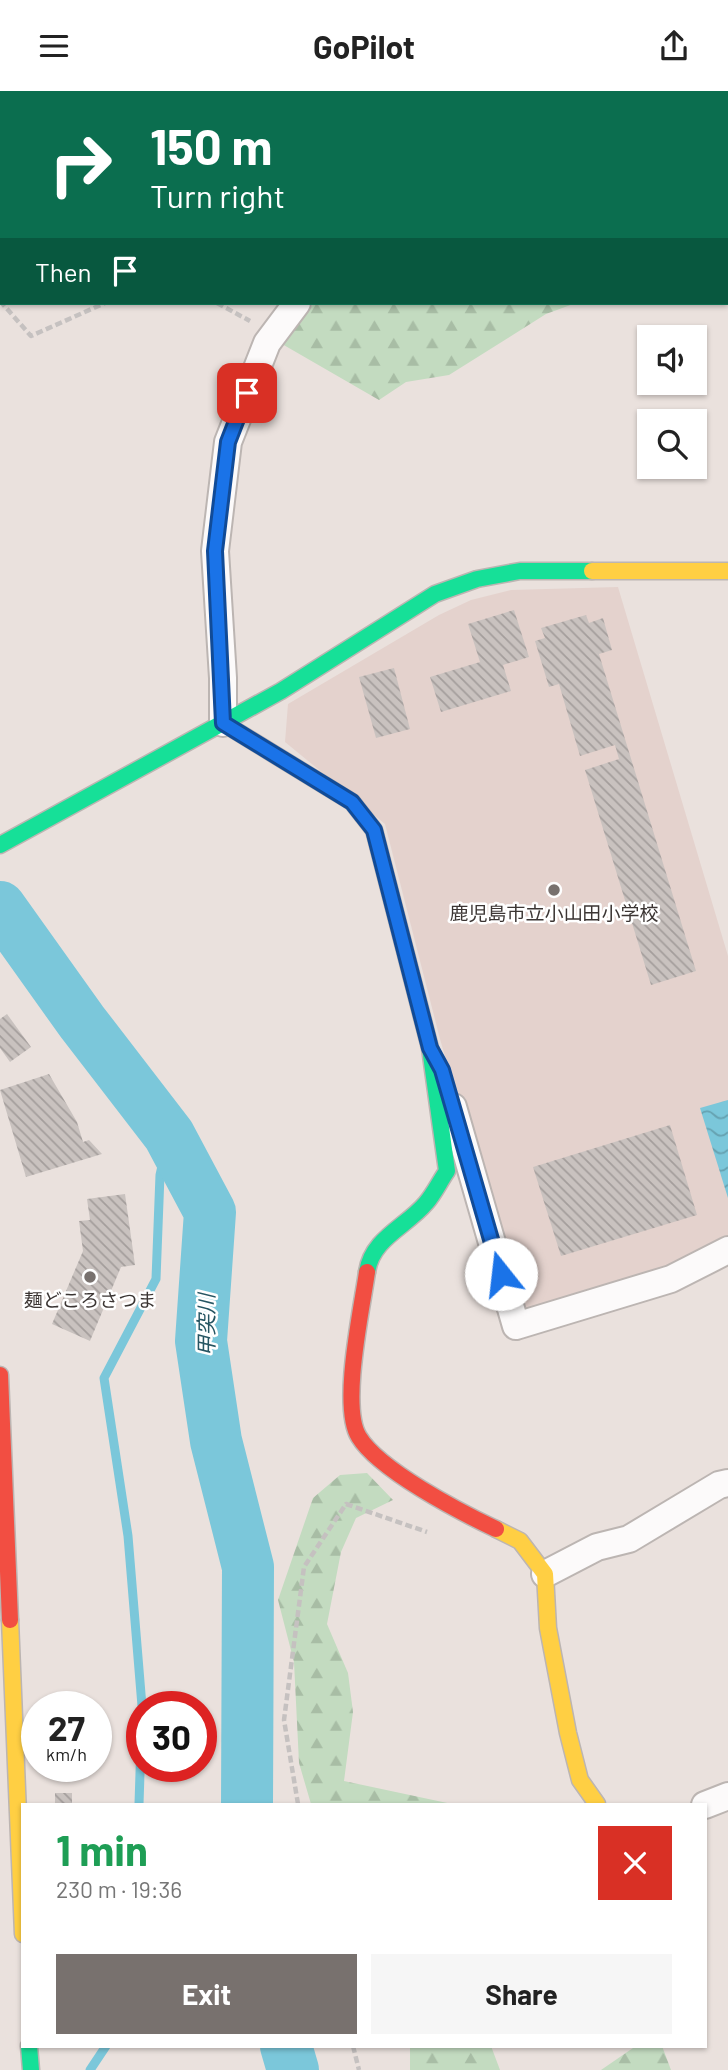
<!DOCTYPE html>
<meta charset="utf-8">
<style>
body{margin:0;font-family:Barlow,"Noto Sans JP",sans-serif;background:#f6f6f6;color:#222;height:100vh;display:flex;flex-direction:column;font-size:26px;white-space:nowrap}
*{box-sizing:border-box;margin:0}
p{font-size:23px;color:#767676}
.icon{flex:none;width:38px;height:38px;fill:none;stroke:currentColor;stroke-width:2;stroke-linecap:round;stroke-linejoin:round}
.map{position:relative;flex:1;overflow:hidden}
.details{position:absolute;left:21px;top:1712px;width:686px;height:245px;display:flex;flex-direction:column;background:#fff;border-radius:0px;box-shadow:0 2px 5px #0004}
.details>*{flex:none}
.guide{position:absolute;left:0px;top:0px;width:728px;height:214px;box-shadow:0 2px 5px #0004;background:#0b6e4f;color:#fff;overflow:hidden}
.buttons{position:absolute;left:637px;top:234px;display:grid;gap:14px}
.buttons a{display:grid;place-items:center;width:70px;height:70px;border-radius:0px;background:#fff;box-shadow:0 2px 5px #0004;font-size:35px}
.speed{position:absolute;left:21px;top:1600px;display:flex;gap:14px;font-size:35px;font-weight:700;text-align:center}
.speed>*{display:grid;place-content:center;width:91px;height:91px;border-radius:50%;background:#fff;box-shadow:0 2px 5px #0004;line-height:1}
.speed small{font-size:18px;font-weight:400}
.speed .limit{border:10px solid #d22;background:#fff;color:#111}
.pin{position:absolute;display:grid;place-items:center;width:60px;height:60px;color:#fff;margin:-30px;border-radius:14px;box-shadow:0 4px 10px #0006}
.me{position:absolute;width:77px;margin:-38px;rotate:344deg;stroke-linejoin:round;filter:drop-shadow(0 0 5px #0008)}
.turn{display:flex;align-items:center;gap:24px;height:147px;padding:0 35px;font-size:32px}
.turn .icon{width:91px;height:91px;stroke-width:2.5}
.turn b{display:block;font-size:49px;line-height:60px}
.then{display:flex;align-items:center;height:66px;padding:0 35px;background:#0003;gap:14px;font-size:26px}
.round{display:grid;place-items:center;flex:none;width:74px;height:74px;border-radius:0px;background:#f6f6f6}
.head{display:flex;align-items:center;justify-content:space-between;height:119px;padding:0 35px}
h1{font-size:42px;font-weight:700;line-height:52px;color:#1e9e55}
.primary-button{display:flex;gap:14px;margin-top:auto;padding:14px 35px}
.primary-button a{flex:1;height:80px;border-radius:0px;background:#78716e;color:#fff;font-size:28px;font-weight:700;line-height:80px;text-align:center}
.primary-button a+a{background:#f6f6f6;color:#222}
header{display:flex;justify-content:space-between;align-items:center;height:91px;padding:0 35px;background:#fff;font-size:32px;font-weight:700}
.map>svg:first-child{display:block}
</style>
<header><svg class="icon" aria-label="menu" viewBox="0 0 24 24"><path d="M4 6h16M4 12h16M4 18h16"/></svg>GoPilot<svg class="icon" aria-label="share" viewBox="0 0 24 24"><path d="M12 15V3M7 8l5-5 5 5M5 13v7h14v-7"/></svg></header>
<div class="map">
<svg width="728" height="1979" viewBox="0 0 728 1979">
<defs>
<pattern id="forest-firs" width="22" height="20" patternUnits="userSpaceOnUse" patternTransform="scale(1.75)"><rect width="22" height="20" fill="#c3dbc0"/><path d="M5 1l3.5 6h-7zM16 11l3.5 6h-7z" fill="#a8bda5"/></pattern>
<pattern id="water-waves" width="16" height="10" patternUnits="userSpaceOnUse" patternTransform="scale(1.75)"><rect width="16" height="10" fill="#7bc7da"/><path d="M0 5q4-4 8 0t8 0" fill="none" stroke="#66a2b1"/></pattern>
<pattern id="building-back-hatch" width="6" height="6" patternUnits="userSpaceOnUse" patternTransform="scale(1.75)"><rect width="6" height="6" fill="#c9c2bf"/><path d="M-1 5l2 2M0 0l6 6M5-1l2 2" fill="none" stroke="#a49e9c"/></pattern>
</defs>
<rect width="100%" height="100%" fill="#eae1dd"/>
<!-- built -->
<polygon fill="#e4d2cd" points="618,496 728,865 728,1150 675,1179 521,1227 440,948 385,733 285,651 288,613 439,524 471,509 511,499"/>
<!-- forest -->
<g fill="url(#forest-firs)">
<polygon points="314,212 576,212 546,223 449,284 406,291 379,309 282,253"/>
<polygon points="367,1382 393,1409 356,1427 341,1461 327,1533 348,1582 353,1621 344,1690 452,1713 311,1713 299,1672 294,1571 278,1509 313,1407 340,1384"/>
<polygon points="410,1955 491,1955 500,1979 410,1979"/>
<polygon points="631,1955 662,1955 671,1979 601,1979 633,1957"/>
</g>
<!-- water -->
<polygon fill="url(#water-waves)" points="728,1009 728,1107 700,1017"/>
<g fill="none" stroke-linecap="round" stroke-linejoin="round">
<!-- stream -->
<g stroke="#7bc7da" stroke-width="9">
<polyline points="142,1615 128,1445 104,1287 156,1188 160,1084 169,1044"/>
<polyline points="139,1713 142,1620"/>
<polyline points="90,1979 106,1955"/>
</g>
<!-- river -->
<g stroke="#7bc7da" stroke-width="52">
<polyline points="0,816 82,931 169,1044 210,1121 201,1250 216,1350 248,1476 247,1713"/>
<polyline points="286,1955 293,1979"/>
</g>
</g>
<!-- building -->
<g fill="url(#building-back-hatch)">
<polygon points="514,519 529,566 503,574 511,600 441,621 430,586 480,571 468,533"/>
<polygon points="586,524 589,532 603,527 612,559 599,563 696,880 651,894 585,679 619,668 615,654 580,665 559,593 549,596 535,550 545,547 541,537"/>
<polygon points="394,577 410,638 376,647 359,586"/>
<polygon points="7,923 31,956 10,971 0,957 0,928"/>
<polygon points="49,983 77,1031 83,1051 89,1049 102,1063 26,1086 0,999"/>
<polygon points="670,1034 697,1124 561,1165 533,1076"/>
<polygon points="125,1103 135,1174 121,1176 90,1250 52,1233 83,1160 79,1130 90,1129 87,1108"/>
<polygon points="55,1702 72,1702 72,1712 55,1713"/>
</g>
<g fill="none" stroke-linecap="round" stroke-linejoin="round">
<!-- street casing -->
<g stroke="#bcb5b2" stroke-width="30">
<g id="street">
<polyline points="481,2 482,0"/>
<polyline points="223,632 223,587 215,460 228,351 267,252 297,212"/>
<polyline points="453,1016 516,1235 671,1188 728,1159"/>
<polyline points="545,1483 597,1456 629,1448 719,1394 728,1392"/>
<polyline points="705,1714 728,1705"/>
</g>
</g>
<!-- fast casing -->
<g stroke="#bcb5b2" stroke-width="19">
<g id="fast">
<path d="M223 632 352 711 374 739 430 957 447 1080C440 1090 434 1103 426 1112 406 1136 372 1147 367 1181"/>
<polyline points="0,754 281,600 435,503 477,488 520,480 592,480"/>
<polyline points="29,1955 31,1979"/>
</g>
</g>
<!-- slow casing -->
<g stroke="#bcb5b2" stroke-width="19">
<g id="slow">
<polyline points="592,480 728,480"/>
<polyline points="496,1438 520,1450 545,1483 548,1537 568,1642 580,1689 597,1713"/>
<polyline points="10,1529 23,1843"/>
</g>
</g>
<!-- jam casing -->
<g stroke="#bcb5b2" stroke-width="19">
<g id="jam">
<path d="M367 1181C362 1217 340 1316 359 1346 379 1379 460 1421 496 1438"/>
<polyline points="0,1284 10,1529"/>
</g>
</g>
<!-- path -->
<g stroke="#c5c1c0" stroke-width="4.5" stroke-dasharray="7 3.5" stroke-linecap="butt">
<polyline points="146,2 148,0"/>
<polyline points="0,143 2,142"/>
<polyline points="0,210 31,245 105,212"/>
<polyline points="217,212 250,230"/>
<polyline points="298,1713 284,1629 304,1476 346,1413 427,1441"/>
<polyline points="353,1955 359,1979"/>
</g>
<!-- street -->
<use href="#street" stroke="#fcfafa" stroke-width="26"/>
<!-- fast -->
<use href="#fast" stroke="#16e098" stroke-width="16"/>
<!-- slow -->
<use href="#slow" stroke="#ffcf43" stroke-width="16"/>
<!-- jam -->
<use href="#jam" stroke="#f24e42" stroke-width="16"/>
</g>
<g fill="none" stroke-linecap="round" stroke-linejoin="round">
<!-- route casing -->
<g stroke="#114b97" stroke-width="18">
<polyline id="route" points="247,302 228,351 215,460 223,632 352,711 374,739 430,957 442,979 501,1183"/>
</g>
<!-- route -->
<use href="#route" stroke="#1a73e8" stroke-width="12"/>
</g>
<!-- markers -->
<g fill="#78716e" stroke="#fff" stroke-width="2.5">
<circle cx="554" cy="799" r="7"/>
<circle cx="90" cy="1186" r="7"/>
</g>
<g text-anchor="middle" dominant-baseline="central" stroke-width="5" stroke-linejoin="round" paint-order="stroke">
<!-- poi labels -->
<g font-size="19" fill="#3b3533" stroke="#fff">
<text x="554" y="821">鹿児島市立小山田小学校</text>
<text x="90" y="1208">麺どころさつま</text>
</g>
<!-- water labels -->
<g font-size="21" font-style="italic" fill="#265562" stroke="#fff">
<text transform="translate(205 1234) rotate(-90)">甲突川</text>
</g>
</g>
</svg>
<div class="buttons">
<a><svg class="icon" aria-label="sound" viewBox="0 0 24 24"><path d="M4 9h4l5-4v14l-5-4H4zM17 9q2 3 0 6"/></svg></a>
<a><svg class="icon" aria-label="search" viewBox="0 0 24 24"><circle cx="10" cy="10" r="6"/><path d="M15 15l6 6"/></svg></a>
</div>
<div class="speed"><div>27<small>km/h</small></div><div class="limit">30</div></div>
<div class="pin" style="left:247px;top:302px;background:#d93025"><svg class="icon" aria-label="arrive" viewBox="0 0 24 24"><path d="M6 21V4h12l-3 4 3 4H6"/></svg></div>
<svg class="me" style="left:501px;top:1183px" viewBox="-20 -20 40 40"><circle r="19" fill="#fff"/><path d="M0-13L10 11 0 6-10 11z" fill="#1a73e8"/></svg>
<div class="guide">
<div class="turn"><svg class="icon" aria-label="right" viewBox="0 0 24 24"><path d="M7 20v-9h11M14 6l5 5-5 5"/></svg><div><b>150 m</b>Turn right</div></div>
<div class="then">Then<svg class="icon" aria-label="arrive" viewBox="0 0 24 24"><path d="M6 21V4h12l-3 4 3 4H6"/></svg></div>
</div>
<section class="details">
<div class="head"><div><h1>1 min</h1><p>230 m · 19:36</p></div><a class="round" style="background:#d93025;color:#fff"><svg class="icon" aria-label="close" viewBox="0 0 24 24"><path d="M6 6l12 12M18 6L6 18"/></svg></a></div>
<div class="primary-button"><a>Exit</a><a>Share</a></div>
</section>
</div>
